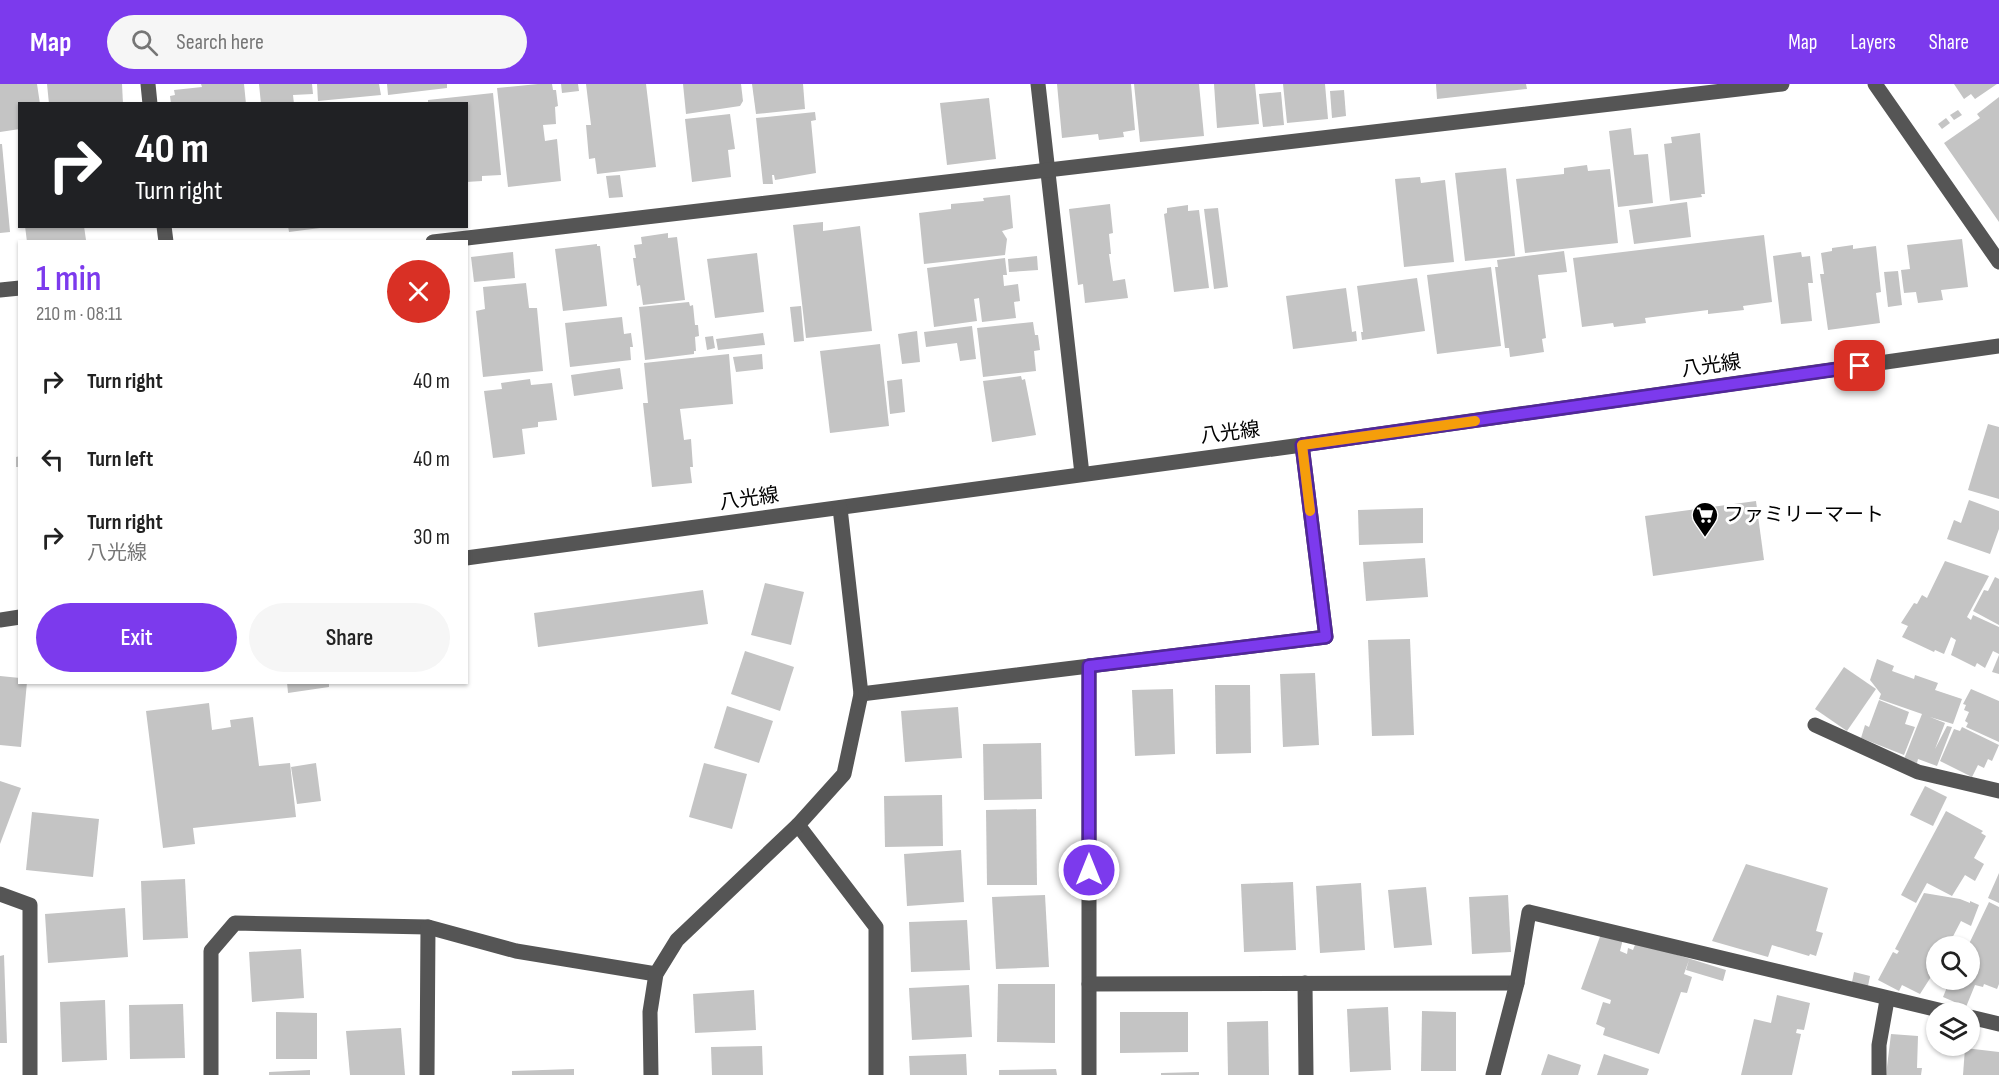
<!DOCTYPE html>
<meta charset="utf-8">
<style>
body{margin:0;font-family:"Sofia Sans Condensed","Noto Sans JP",sans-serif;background:#f6f6f6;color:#222;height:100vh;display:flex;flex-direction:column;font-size:22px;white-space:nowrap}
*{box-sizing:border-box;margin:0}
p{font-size:20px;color:#767676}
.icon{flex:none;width:33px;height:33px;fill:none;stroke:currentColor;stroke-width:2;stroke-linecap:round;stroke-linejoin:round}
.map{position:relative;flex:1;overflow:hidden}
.panel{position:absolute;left:18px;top:156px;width:450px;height:444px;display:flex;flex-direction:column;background:#fff;border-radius:0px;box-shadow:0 2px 4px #0004}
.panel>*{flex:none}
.hud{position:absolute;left:18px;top:18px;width:450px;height:126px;border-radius:0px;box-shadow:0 2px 4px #0004;background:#202124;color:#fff;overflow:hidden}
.buttons{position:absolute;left:1926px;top:852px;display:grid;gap:12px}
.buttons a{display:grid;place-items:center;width:54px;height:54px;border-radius:50%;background:#fff;box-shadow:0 2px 4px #0004;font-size:30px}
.pin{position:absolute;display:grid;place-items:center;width:51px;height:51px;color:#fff;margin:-26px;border-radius:12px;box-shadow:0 3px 9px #0006}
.me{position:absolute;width:66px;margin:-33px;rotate:0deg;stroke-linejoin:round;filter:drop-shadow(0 0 4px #0008)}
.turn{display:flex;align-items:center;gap:21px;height:126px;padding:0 18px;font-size:27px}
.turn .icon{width:78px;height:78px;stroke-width:2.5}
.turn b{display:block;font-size:42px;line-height:51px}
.round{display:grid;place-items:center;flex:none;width:63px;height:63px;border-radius:32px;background:#f6f6f6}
.headline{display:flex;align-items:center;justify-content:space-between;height:102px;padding:0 18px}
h1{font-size:36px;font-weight:600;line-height:45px;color:#7c3aed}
.action{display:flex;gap:12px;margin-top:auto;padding:12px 18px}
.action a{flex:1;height:69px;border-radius:36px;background:#7c3aed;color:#fff;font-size:24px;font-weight:600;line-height:69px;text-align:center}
.action a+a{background:#f6f6f6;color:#222}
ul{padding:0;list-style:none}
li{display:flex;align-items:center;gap:18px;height:78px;padding:0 18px}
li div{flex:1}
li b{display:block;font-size:22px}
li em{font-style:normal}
header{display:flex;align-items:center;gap:36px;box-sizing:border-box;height:84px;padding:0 30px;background:#7c3aed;color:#fff}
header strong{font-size:28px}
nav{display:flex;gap:33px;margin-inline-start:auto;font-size:21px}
.search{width:420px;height:54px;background:#f6f6f6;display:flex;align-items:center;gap:15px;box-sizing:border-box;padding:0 21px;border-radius:33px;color:#767676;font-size:22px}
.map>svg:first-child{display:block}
</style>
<header>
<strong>Map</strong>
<div class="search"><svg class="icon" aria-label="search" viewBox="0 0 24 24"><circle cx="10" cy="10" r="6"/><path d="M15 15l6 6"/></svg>Search here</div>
<nav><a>Map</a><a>Layers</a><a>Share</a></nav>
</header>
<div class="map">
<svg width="1999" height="991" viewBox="0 0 1999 991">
<rect width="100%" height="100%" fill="#fff"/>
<!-- building -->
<g fill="#c4c4c4">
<polygon points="0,0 37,0 40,20 20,20 20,45 0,48"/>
<polygon points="47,0 122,0 123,20 49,20"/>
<polygon points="201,0 244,0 246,20 171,20 170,12 175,11 174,6 202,3"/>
<polygon points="259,0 312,0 313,10 293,11 294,20 261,20"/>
<polygon points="317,0 379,0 381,11 318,17"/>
<polygon points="387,0 447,0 447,4 388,11"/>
<polygon points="538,0 552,0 553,6 556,6 558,22 555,23 556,40 543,41 545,57 557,55 561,97 508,103 497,4"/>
<polygon points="561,0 578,0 579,7 562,9"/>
<polygon points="586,0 646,0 656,83 597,90 595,74 589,75 586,41 591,41"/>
<polygon points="683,0 741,0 743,17 740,22 686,30"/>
<polygon points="752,0 803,0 805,25 756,30"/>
<polygon points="1057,0 1131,0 1135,46 1123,48 1124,53 1099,56 1098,50 1062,54"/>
<polygon points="1134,0 1199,0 1204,52 1140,58"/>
<polygon points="1214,0 1255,0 1259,40 1217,44"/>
<polygon points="1283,0 1325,0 1328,35 1287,39"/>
<polygon points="1436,0 1526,0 1527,5 1437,15"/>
<polygon points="1954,0 1997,0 1975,15 1971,10 1964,15"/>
<polygon points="1344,6 1346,32 1332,34 1330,7"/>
<polygon points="1281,8 1284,41 1263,43 1259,10"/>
<polygon points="493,9 501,91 482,92 482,97 466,98 466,20 428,20 428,16"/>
<polygon points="1999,13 1999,138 1944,59 1980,34 1977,30"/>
<polygon points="989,14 996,75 947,81 940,19"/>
<polygon points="1958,26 1962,31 1954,36 1950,31"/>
<polygon points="815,28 816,36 811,37 816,89 775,96 774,91 772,91 773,100 763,100 756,34"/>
<polygon points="730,30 735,65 728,66 731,93 692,98 685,35"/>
<polygon points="1946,34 1950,39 1942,45 1938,40"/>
<polygon points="1631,44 1634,71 1648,70 1653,119 1618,123 1609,47"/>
<polygon points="1700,49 1705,110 1701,110 1702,113 1670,117 1664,60 1672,59 1671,53"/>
<polygon points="0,60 2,60 10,148 0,149"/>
<polygon points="1587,81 1588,87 1610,85 1618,159 1525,169 1516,95 1564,90 1564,84"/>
<polygon points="1506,84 1515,172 1465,177 1455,89"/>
<polygon points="620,91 623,113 609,114 606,92"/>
<polygon points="1420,93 1421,99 1445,96 1454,178 1404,183 1395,95"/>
<polygon points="1010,111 1013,144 1002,147 1007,155 1005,171 924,180 919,129 951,125 951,120 984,117 983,114"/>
<polygon points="1687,118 1691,153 1634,160 1629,126"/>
<polygon points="1110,120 1113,149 1109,150 1111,170 1109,170 1113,197 1125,195 1128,214 1085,219 1083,200 1078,201 1069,125"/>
<polygon points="1188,121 1188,127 1199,126 1209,204 1174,208 1164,130 1167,129 1167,124"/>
<polygon points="1218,124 1228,203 1214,205 1204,125"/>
<polygon points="823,138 823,147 860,142 872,247 806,254 793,141"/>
<polygon points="25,142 84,142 86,156 82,156 83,158 27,158"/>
<polygon points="288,142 320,142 320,144 289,148"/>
<polygon points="668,149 668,154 677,153 685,216 643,221 640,201 637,202 633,174 636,174 634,161 642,160 641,153"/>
<polygon points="1764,151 1772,218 1743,222 1744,226 1708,230 1708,226 1645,234 1646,239 1614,243 1613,239 1582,243 1573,174"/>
<polygon points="1962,155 1968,203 1941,206 1943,216 1918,219 1916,208 1904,209 1901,186 1910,185 1907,161"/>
<polygon points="597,160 597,162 600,162 607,222 563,227 555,165"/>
<polygon points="1853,161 1853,165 1876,162 1881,208 1876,209 1880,239 1828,246 1820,190 1824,190 1821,169 1832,167 1832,164"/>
<polygon points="1564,167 1567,188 1538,191 1546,254 1542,255 1544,268 1510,273 1509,264 1505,264 1495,183 1498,183 1497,176"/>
<polygon points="513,168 515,194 474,198 471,173"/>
<polygon points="1801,168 1802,173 1810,172 1813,199 1808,199 1812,237 1781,240 1773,172"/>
<polygon points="757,169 764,228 715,234 707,175"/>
<polygon points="1037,172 1038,186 1009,188 1008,175"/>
<polygon points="1005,174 1007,191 1003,191 1004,202 1018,200 1020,217 1014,218 1016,234 982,238 979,214 974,215 977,237 934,243 927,184"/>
<polygon points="1491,183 1501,262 1437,270 1427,191"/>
<polygon points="1898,187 1902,221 1888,223 1884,188"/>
<polygon points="1417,194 1425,247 1362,256 1361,248 1363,248 1357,202"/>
<polygon points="526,199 529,224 537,224 543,287 483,293 476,227 485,225 483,203"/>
<polygon points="1346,204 1352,248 1356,247 1357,257 1293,265 1286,212"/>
<polygon points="689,218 690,222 693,221 695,241 698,241 699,252 695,253 696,267 694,267 694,270 645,276 639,223"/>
<polygon points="801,222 804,257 794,258 790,223"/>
<polygon points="622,233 624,250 631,249 633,263 630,263 631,276 570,283 565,239"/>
<polygon points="1033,238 1035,251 1038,251 1040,266 1034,267 1036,287 983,293 977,244"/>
<polygon points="972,242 976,275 960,277 957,259 926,263 924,248"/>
<polygon points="917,247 920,278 902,280 898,250"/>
<polygon points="763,249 765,261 718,266 716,255"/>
<polygon points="713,252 715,264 707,266 705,253"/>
<polygon points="880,260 889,342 830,349 820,267"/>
<polygon points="729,270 733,320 680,325 684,356 691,355 693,383 690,383 692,399 652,403 643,319 648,319 644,279"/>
<polygon points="762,270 763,285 736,288 733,273"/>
<polygon points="620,284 623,305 574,312 571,291"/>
<polygon points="1021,292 1022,296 1025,295 1036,351 992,358 983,297"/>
<polygon points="530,295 531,301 552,299 557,336 538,338 538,343 522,345 525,370 493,374 484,307 502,305 501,299"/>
<polygon points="902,295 905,328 890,330 887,297"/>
<polygon points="1988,340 1999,343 1999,415 1968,406"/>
<polygon points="20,372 20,383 16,383 16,373"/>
<polygon points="1969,416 1999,427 1999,445 1990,470 1947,455 1954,436 1961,439"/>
<polygon points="1756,417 1764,476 1653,492 1645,432"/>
<polygon points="1423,424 1423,459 1359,461 1358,426"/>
<polygon points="1425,474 1428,513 1366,517 1363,478"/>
<polygon points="1945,477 1989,492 1967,533 1971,536 1973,531 1999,543 1999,570 1993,567 1985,584 1977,579 1975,583 1951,571 1956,556 1951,553 1944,570 1935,566 1934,568 1902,553 1908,542 1901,539 1914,519 1917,520 1922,511 1927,514"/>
<polygon points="1995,493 1999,495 1999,541 1973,527 1984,506 1988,507"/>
<polygon points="765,499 804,508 791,561 751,551"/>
<polygon points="703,506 708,540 538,563 534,529"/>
<polygon points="1410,555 1414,651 1372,652 1368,556"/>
<polygon points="745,567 794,583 780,627 731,610"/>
<polygon points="1999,571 1999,590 1992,588"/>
<polygon points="1877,575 1894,582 1892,587 1914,595 1915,591 1938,599 1935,606 1962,615 1953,640 1930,633 1945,639 1935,665 1947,642 1952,643 1937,682 1918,675 1917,679 1904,675 1922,630 1879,615 1881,610 1870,596"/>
<polygon points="1844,583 1876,605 1847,647 1815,625"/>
<polygon points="1315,589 1319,661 1283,663 1280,590"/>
<polygon points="0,592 20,594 20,598 27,598 21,663 0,661"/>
<polygon points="287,598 329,598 329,603 288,609"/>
<polygon points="1215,601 1250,601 1251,669 1216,670"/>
<polygon points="1173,605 1175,670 1135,672 1132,606"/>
<polygon points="1971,605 1999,617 1999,658 1966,643 1968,639 1965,637 1969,628 1964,626 1966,621 1963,620"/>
<polygon points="1879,616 1909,628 1905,640 1915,643 1904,671 1861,654 1865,641 1869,643"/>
<polygon points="209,619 212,646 231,643 230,636 253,633 259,682 290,679 296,733 193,744 195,760 163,764 146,627"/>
<polygon points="727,622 773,637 759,679 714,664"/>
<polygon points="958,623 962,674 905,678 901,627"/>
<polygon points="1962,643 1999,661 1992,677 1988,675 1984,684 1978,681 1972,693 1940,677 1954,645 1960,647"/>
<polygon points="1041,659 1042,715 984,716 983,660"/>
<polygon points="316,679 321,717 297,720 291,683"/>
<polygon points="704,679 747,690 732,745 689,733"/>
<polygon points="0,697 21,704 0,760"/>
<polygon points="1925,702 1947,713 1933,742 1910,731"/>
<polygon points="942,711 943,762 885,763 884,712"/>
<polygon points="1036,725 1037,801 987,801 986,726"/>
<polygon points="1946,727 1983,747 1981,749 1986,752 1974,774 1984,780 1975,797 1965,791 1952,812 1927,799 1916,819 1901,811"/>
<polygon points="32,728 99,735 93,793 26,786"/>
<polygon points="961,766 964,818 907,822 904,770"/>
<polygon points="1746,780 1828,804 1816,847 1823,849 1816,872 1810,870 1809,872 1772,861 1768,873 1712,857"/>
<polygon points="1999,789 1999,819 1988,814"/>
<polygon points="185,795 188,854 143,856 141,797"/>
<polygon points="1293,798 1296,866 1244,868 1241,800"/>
<polygon points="1361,799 1365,866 1320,869 1316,802"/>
<polygon points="1426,803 1432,861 1394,864 1388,806"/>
<polygon points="1924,809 1960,815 1970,819 1970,817 1979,821 1971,842 1961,837 1948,862 1936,862 1936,885 1920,910 1902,901 1899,907 1878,896 1893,868 1897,870 1899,867 1895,865"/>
<polygon points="1045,811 1049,883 996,885 992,813"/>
<polygon points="1508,811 1511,868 1472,870 1469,813"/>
<polygon points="1989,818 1999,823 1999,900 1997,905 1984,900 1983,903 1975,901 1966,923 1943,913 1950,896 1970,896 1968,862"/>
<polygon points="125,824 128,873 48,879 45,830"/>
<polygon points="967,836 970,886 911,888 909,838"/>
<polygon points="1602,847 1623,855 1620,867 1627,870 1628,864 1633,866 1636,858 1726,886 1723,897 1686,886 1689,876 1684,890 1692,893 1687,909 1681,908 1659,970 1603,951 1605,944 1596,940 1603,918 1610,920 1611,916 1581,905"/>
<polygon points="301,865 304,914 252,918 249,868"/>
<polygon points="4,871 7,959 0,959 0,872"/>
<polygon points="1854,888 1870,892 1868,902 1852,898"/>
<polygon points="998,900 1055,900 1055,959 997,958"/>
<polygon points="969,901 972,953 912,956 909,904"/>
<polygon points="754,906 756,946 695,949 693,910"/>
<polygon points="1777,911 1810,919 1804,946 1797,945 1796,949 1801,950 1792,991 1741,991 1754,935 1771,939"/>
<polygon points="105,916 107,976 62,978 60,918"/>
<polygon points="183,920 185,974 130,975 129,921"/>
<polygon points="1388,923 1391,986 1350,988 1347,925"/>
<polygon points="1422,927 1456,928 1456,987 1421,987"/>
<polygon points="276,928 317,929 317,975 276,975"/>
<polygon points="1120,928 1188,928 1188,968 1120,969"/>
<polygon points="1268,937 1269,991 1228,991 1227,938"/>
<polygon points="401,944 405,991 350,991 346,947"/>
<polygon points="1891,950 1918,952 1917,984 1922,984 1921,991 1886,991"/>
<polygon points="762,962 763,991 712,991 711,963"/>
<polygon points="1965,964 1999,968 1999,991 1963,991"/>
<polygon points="966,970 967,991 910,991 909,972"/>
<polygon points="1548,970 1581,981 1578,991 1541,991"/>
<polygon points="1604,970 1649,985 1647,991 1597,991"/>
<polygon points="574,985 574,991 512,991 512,987"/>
<polygon points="1056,985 1057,991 999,991 999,986"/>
<polygon points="310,986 310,991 269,991 269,988"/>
<polygon points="1199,988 1199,991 1161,991 1161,989"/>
</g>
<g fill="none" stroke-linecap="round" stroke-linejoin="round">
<!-- minor -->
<g stroke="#555" stroke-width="15">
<polyline points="148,0 150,20"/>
<polyline points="1038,0 1082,390"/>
<polyline points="1875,0 1999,178"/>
<polyline points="164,142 166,158"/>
<polyline points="433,158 1782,0"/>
<polyline points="0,206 20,204"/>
<polyline points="466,474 1302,361 1999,262"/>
<polyline points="0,536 20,533"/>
<polyline points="1089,582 1089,991"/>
<polyline points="861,610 1326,553 1302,361"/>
<polyline points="1815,641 1918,688 1999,707"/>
<polyline points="798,741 876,843 876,991"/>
<polyline points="0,810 30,821 30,991"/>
<polyline points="1305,899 1306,991"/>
<polyline points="1089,900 1517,899"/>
<polyline points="1970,933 1999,940"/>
<polyline points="211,991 211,867 235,839 428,843 516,867 656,890"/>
<polyline points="427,991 428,843"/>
<polyline points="651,991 650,928 656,890 677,856 798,741 844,690 861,610 840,424"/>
<polyline points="1493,991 1517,899 1529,828 1947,928"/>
<polyline points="1879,991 1879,961 1887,916"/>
</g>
</g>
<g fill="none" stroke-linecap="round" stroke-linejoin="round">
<!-- route casing -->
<g stroke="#51269a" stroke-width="15">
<polyline id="route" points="1089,786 1089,582 1326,553 1302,361 1860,282"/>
</g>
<!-- route -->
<use href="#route" stroke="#7c3aed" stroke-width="10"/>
<!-- slow -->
<polyline stroke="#f59e0b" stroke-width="10" points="1310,427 1302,361 1475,337"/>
</g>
<!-- icons -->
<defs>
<g id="supermarket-pin" transform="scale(1.35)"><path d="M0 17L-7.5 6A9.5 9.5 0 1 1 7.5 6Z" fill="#000" stroke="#fff"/><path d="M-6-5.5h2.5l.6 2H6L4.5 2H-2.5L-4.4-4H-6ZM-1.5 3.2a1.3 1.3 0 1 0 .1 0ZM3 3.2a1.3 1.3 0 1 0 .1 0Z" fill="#fff"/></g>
</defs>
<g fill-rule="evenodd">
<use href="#supermarket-pin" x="1705" y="431"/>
</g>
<g text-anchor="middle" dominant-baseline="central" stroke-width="6" stroke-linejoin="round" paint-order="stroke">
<!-- street labels -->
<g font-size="20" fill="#000" stroke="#fff">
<text transform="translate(1711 282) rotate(-8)">八光線</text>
<text transform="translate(1230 349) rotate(-7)">八光線</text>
<text transform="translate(749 415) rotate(-8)">八光線</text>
</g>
<!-- poi labels -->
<g font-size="20" fill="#000" stroke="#fff" text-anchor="start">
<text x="1724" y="431">ファミリーマート</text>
</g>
</g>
</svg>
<div class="buttons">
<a><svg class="icon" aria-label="search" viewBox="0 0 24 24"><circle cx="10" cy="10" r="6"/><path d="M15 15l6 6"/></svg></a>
<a><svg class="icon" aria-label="layers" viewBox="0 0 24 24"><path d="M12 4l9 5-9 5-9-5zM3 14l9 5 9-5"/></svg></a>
</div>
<div class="pin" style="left:1860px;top:282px;background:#d93025"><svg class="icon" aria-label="arrive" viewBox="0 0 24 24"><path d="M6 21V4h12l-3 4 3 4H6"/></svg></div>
<svg class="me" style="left:1089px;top:786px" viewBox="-20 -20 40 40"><circle r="17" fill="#7c3aed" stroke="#fff" stroke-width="3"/><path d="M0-11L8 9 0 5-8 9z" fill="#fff"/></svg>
<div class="hud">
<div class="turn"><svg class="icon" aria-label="right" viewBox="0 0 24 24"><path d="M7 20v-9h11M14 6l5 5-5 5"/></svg><div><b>40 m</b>Turn right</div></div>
</div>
<section class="panel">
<div class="headline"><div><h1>1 min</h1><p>210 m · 08:11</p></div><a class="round" style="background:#d93025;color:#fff"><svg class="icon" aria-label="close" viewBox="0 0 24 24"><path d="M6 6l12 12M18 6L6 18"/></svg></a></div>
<ul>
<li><svg class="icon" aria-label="right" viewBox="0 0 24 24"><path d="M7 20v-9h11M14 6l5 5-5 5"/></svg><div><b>Turn right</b></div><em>40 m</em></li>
<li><svg class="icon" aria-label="left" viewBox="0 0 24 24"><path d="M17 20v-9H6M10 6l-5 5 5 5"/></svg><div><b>Turn left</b></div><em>40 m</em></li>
<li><svg class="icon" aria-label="right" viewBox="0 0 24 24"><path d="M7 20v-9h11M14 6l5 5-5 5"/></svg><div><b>Turn right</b><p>八光線</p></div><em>30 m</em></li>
</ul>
<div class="action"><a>Exit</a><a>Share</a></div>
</section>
</div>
